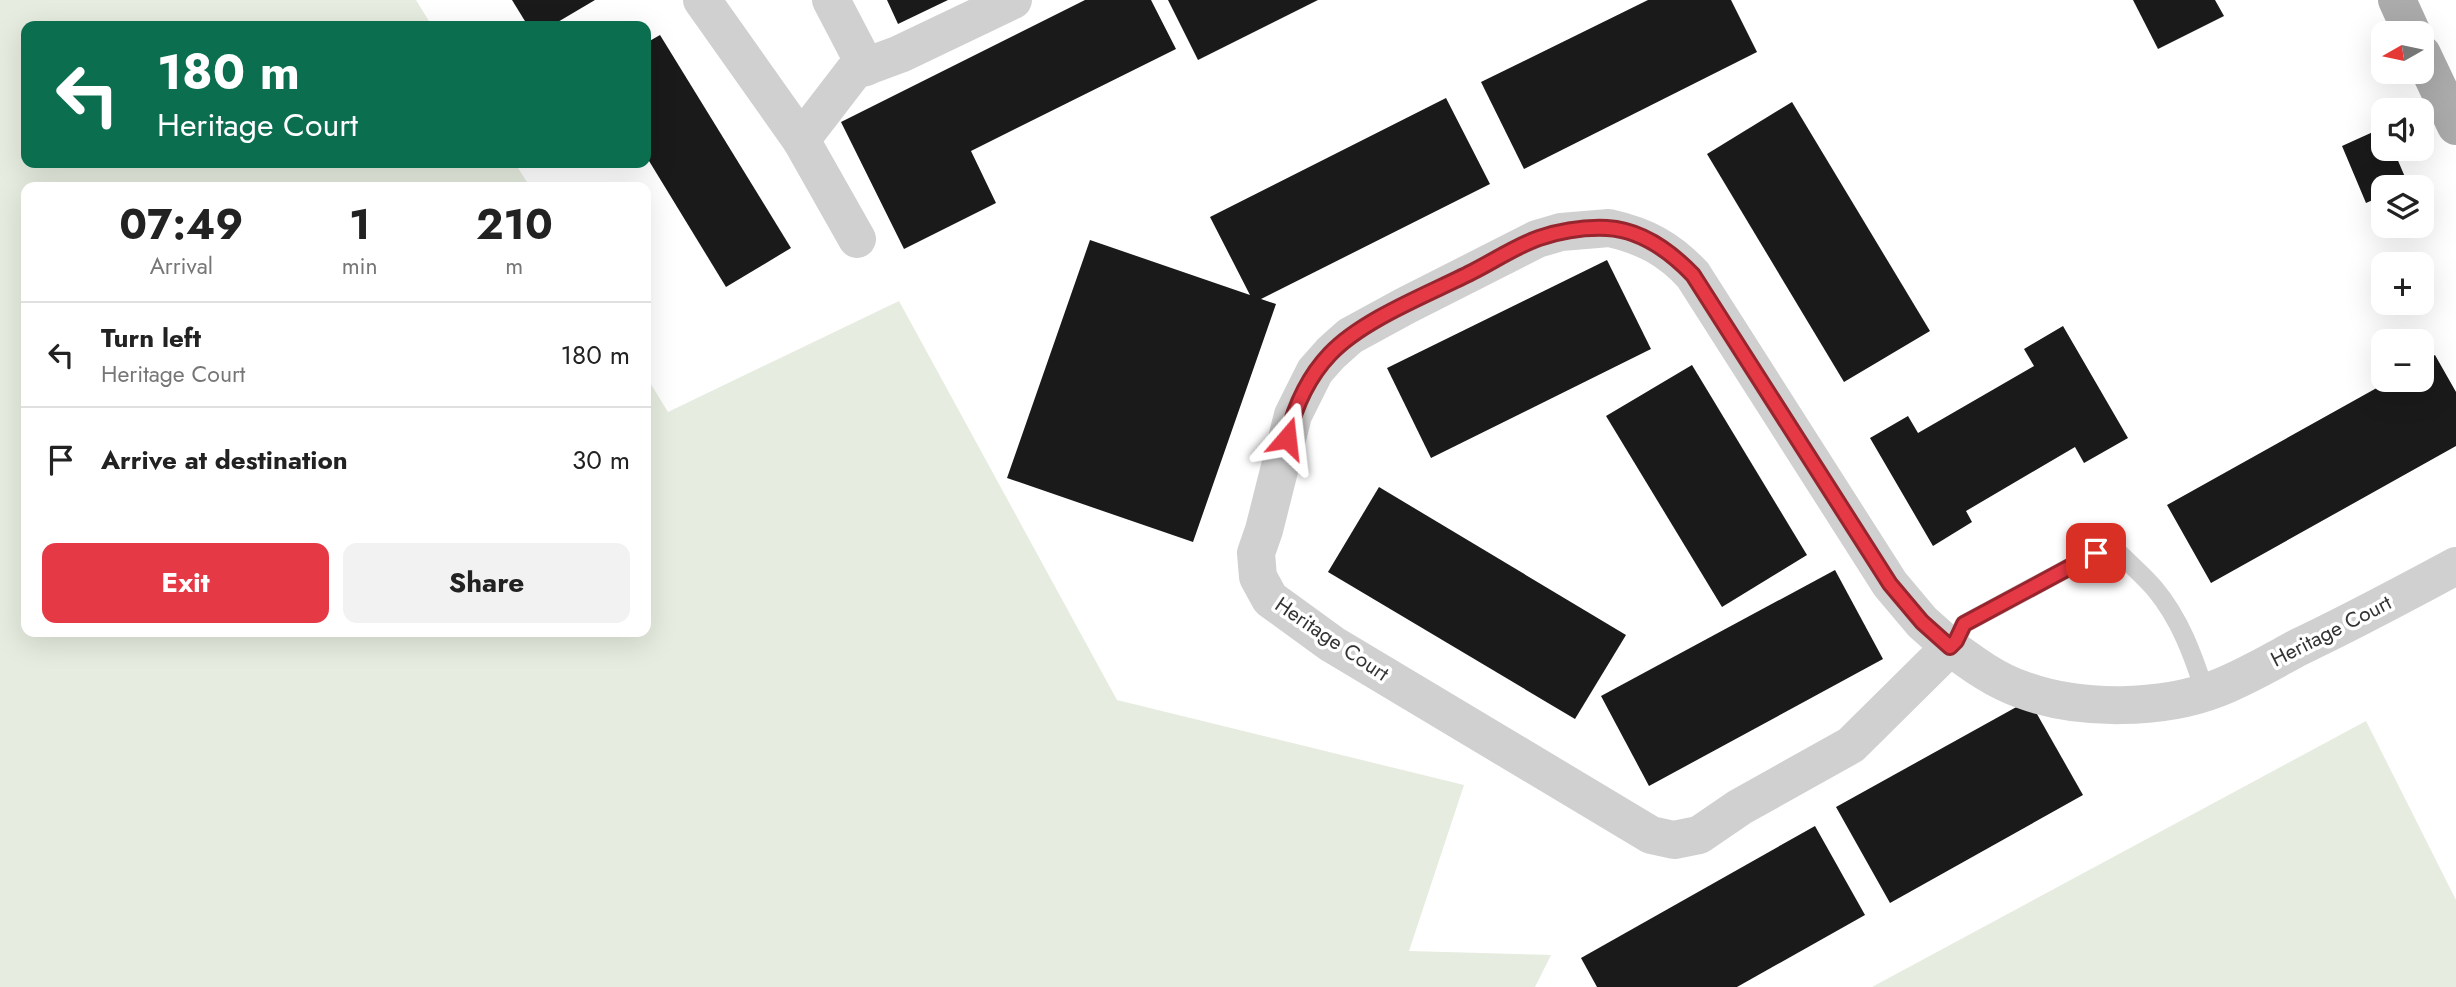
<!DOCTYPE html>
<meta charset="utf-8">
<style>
body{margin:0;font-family:Jost,sans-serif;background:#f2f2f2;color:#222;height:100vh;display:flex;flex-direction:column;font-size:26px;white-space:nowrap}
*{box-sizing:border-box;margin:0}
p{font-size:23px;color:#767676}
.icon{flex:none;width:38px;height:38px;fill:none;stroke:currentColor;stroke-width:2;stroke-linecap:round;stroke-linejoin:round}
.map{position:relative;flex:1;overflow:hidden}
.drawer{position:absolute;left:21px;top:182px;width:630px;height:455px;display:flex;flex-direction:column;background:#fff;border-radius:14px;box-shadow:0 7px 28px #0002}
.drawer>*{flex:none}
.hud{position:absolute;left:21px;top:21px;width:630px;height:147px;border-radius:14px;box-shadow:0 7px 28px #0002;background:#0b6e4f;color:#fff;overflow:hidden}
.needle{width:46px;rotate:261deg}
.controls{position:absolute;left:2371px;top:21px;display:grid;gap:14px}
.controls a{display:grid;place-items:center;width:63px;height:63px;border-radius:14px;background:#fff;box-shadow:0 7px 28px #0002;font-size:35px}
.pin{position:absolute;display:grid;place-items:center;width:60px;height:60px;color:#fff;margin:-30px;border-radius:14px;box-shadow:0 4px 10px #0006}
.me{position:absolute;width:77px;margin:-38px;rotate:17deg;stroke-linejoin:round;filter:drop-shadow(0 0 5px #0008)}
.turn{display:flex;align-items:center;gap:24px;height:147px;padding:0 21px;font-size:32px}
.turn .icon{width:91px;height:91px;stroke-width:2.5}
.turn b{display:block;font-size:49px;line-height:60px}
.eta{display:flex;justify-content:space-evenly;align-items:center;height:119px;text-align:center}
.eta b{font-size:42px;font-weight:700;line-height:49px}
.cta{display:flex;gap:14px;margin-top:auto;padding:14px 21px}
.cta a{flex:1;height:80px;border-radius:14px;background:#e63946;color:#fff;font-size:28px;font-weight:700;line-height:80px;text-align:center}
.cta a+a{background:#f2f2f2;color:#222}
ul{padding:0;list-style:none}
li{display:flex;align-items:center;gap:21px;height:105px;padding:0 21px;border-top:2px solid #e0e0e0}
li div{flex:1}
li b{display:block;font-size:26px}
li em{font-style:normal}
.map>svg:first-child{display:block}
</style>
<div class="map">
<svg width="2456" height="987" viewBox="0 0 2456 987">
<rect width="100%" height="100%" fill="#fff"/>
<!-- green -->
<g fill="#e6ecdf">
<polygon points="0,0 416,0 432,26 26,26 26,163 515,163 530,187 26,187 26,632 646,632 646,376 668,412 899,301 1117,700 1464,785 1409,951 1551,955 1535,987 0,987"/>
<polygon points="2366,721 2456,900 2456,987 1872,987"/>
</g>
<!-- building -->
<g fill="#1a1a1a">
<polygon points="512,0 595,0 551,26 528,26"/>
<polygon points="887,0 948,0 898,24"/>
<polygon points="1085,0 1151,0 1176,49 971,151 996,203 904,249 841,122"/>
<polygon points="1168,0 1318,0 1198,60"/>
<polygon points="1648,0 1731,0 1757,52 1524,169 1481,82"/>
<polygon points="2133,0 2215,0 2224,16 2158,49"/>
<polygon points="660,35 791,248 726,287 646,156 646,43"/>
<polygon points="1446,98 1490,184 1261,299 1276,304 1193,542 1007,478 1090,240 1250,295 1210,217"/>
<polygon points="1792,102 1930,331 1844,382 1707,154"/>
<polygon points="2384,127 2384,149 2393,149 2408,184 2401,187 2384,187 2384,195 2366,203 2342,146"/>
<polygon points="1607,260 1651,349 1431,458 1387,368"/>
<polygon points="2063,326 2128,438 2084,463 2075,447 1966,511 1972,522 1933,546 1870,438 1908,416 1918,433 2034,366 2024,349"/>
<polygon points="2435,355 2456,392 2456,446 2211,583 2167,505 2391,380 2422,380 2422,362"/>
<polygon points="1692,365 1807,555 1722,607 1606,416"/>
<polygon points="1379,487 1626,635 1575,719 1328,572"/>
<polygon points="1835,570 1883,659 1649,786 1601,696"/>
<polygon points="2029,700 2083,795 1890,903 1836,807"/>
<polygon points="1815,826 1865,915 1737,987 1597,987 1581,958"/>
</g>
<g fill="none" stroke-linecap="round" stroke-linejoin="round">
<!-- service -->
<path stroke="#d0d0d0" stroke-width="19" d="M1950 647 1956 641 1964 624 2096 553 2120 554C2132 566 2145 577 2155 589 2180 619 2193 655 2205 692"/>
<!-- minor -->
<g stroke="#d0d0d0" stroke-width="38">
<polyline points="702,0 801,140"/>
<polyline points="831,0 866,67"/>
<path d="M1609 228C1645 236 1669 249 1693 275L1890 584 1922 622 1950 647 1851 745 1740 807 1699 835 1674 840 1651 835 1332 644 1270 599 1258 577 1256 553 1264 530 1293 415 1315 371 1331 353 1350 336 1405 306 1537 239 1561 232Z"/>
<polyline points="857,239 801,140 854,71 900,54 1013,0"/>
<path d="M1950 647C1973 664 1996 681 2023 690 2080 711 2162 710 2218 688 2246 677 2273 661 2299 647 2352 622 2404 594 2456 566"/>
</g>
<!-- primary -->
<g stroke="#ababab" stroke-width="38">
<polyline points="2397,0 2412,33"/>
<polyline points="2422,54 2456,126"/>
</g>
</g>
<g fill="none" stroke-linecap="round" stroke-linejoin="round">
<!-- route casing -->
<g stroke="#96252e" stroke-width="18">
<path id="route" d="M1287 438C1295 406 1307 378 1330 354 1363 319 1429 294 1472 272 1494 261 1516 246 1539 238 1560 231 1584 227 1607 228 1642 230 1670 251 1693 275L1890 584 1922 622 1950 647 1956 641 1964 624 2096 553"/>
</g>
<!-- route -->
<use href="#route" stroke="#e63946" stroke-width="12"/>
</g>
<g text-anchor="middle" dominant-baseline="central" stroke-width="7" stroke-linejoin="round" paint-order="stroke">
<!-- street labels -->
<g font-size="21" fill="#333" stroke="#fff">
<text transform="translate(2331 631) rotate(-27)">Heritage Court</text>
<text transform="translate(1332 639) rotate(34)">Heritage Court</text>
</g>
</g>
</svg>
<div class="controls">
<a><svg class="needle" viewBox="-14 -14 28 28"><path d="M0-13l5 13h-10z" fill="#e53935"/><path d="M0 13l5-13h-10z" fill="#767676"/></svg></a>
<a><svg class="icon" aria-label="sound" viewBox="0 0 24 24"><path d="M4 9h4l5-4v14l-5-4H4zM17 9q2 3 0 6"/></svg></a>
<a><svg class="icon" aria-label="layers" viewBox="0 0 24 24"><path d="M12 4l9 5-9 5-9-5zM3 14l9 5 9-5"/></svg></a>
<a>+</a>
<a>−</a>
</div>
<div class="pin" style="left:2096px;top:553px;background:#d93025"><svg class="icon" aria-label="arrive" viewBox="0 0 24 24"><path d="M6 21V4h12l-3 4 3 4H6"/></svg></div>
<svg class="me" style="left:1287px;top:438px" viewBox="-20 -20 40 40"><path d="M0-17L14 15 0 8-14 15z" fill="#e63946" stroke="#fff" stroke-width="4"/></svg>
<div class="hud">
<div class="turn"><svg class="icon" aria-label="left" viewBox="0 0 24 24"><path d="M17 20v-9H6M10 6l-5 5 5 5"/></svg><div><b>180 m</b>Heritage Court</div></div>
</div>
<section class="drawer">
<div class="eta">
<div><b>07:49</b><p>Arrival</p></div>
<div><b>1</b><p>min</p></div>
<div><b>210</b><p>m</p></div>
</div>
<ul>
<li><svg class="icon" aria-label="left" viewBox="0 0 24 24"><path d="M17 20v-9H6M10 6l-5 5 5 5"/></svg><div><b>Turn left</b><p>Heritage Court</p></div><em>180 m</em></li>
<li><svg class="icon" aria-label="arrive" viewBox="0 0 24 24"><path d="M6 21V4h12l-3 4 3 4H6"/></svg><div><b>Arrive at destination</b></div><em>30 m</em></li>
</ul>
<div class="cta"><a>Exit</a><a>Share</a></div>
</section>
</div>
